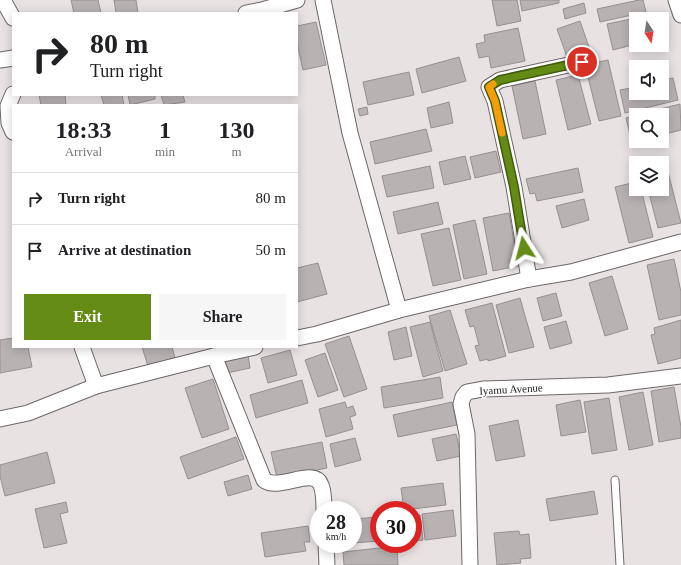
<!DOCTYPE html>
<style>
body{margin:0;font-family:Georgia,serif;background:#f6f6f6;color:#202124;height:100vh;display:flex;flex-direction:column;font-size:15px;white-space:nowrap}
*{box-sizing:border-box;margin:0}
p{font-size:13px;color:#757577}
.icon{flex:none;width:22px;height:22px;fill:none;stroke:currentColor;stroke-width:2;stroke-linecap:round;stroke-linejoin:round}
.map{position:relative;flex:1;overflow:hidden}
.sheet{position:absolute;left:12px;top:104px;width:286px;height:244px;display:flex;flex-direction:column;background:#fff;border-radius:0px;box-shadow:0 2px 10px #0003}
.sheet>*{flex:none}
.banner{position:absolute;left:12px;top:12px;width:286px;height:84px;border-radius:0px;box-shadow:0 2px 10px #0003;background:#fff;color:#202124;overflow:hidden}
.needle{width:26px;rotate:168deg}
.buttons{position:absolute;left:629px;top:12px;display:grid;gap:8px}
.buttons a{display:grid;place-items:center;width:40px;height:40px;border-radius:0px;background:#fff;box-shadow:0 2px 10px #0003;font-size:20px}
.speed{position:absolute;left:310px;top:501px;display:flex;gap:8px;font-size:20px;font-weight:700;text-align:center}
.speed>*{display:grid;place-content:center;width:52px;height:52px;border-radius:50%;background:#fff;box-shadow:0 2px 10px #0003;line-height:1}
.speed small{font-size:10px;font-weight:400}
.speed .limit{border:6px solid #d22;background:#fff;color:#111}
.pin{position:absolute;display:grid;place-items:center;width:34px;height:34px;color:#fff;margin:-17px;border:2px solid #fff;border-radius:50%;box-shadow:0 1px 4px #0007}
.me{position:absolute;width:44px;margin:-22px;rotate:351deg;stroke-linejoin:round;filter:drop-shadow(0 0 3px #0008)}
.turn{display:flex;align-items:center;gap:14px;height:84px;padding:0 12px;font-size:18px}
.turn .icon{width:52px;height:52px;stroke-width:2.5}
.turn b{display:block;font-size:28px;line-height:34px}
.eta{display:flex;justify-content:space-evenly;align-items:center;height:68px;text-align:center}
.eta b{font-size:24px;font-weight:700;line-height:28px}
.action{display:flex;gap:8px;margin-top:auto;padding:8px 12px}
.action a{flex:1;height:46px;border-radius:0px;background:#648b16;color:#fff;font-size:16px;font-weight:700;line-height:46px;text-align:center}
.action a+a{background:#f6f6f6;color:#202124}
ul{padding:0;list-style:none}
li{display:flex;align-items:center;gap:12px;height:52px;padding:0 12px;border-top:1px solid #e0e0e0}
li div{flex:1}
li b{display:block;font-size:15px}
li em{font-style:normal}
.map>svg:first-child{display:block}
</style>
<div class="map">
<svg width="681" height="565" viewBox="0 0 681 565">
<rect width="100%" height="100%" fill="#e8e2e3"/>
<!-- building -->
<g fill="#b8b2b3" stroke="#969091">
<polygon points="71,0 98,0 101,13 74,13"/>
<polygon points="114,0 136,0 138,13 116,13"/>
<polygon points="492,0 517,0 521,21 497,26"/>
<polygon points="520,0 559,0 559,3 522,11"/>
<polygon points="639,0 643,0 646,12 600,22 597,9"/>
<polygon points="584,3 586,13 565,19 563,9"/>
<polygon points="660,13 661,19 636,19 636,44 613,50 607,24"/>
<polygon points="580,21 590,50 567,57 557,29"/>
<polygon points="316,22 326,65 303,70 297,43 297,26"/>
<polygon points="518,28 525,61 491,68 489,56 479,58 476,44 485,42 484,35"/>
<polygon points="459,57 466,81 422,93 416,69"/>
<polygon points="608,60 621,116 599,121 585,65"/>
<polygon points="409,72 414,95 368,105 363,82"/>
<polygon points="578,75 591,124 568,130 556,80"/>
<polygon points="673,78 678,100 625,113 620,90 636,87 636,93 662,93 662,80"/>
<polygon points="535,81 546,134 523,139 512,86"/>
<polygon points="39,95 65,95 66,105 41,105"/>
<polygon points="101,95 122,95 124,105 104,105"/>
<polygon points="128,95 155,95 155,99 130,105"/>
<polygon points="161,95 183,95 185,102 164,105"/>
<polygon points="449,102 453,123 431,128 427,108"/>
<polygon points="680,104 681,130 662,135 662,115 637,115"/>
<polygon points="367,107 368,114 360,116 358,109"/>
<polygon points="636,115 636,141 638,141 632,143 626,118"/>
<polygon points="426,129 432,151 375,164 370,142"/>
<polygon points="496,151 501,172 475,178 470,157"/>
<polygon points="465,156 471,179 444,185 439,162"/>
<polygon points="430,166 434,188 387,197 382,176"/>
<polygon points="578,168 583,192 537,201 535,193 530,194 526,179"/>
<polygon points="668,172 681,223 658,228 648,189 662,189 662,173"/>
<polygon points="636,182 636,189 641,189 653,237 629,243 615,187"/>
<polygon points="584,199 589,220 562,228 556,206"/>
<polygon points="438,202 443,224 398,234 393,212"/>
<polygon points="509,213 518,266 493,271 483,218"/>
<polygon points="475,220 487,274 464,279 453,225"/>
<polygon points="449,228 461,280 433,286 421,234"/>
<polygon points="674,259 681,292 681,315 659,320 647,265"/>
<polygon points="318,263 327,294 297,302 297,268"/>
<polygon points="612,276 628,329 605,336 589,283"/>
<polygon points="556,293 562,316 543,321 537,298"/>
<polygon points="520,298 534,347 509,353 496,305"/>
<polygon points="492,303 506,356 488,361 488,359 480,361 475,346 479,345 474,326 470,327 465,310"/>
<polygon points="450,310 467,364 445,371 429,316"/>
<polygon points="681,320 681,358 658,364 651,335 655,334 654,328"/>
<polygon points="566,321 572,343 550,349 544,327"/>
<polygon points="430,322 443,371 423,377 410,327"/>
<polygon points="406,327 412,356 394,360 388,332"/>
<polygon points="349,336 367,389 344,397 325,344"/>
<polygon points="13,338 13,347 28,347 32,367 0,373 0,340"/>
<polygon points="142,347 172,347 175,358 148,366"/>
<polygon points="290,350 297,375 268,383 261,358"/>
<polygon points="325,353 338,390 318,397 305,360"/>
<polygon points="248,355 250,368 227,373 225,361"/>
<polygon points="440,377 443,398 384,408 381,387"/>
<polygon points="213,379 229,429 202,438 185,388"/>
<polygon points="302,380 308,403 256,418 250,395"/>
<polygon points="674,387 681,427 681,438 659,442 651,391"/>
<polygon points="643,392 653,445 629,450 619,397"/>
<polygon points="609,398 617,450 592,454 584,402"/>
<polygon points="580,400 586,432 561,436 556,405"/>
<polygon points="345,402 347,408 353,406 356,415 350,417 353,429 326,437 319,409"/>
<polygon points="452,402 457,425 398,437 393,415"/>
<polygon points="518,420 525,456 496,461 489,426"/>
<polygon points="456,434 461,456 437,461 432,439"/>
<polygon points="236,437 244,459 188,479 180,457"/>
<polygon points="355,438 361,460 335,467 330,444"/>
<polygon points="322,442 327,468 277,478 271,452"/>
<polygon points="47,452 55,483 5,496 0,476 0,465"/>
<polygon points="248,475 252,489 228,496 224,482"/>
<polygon points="443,483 446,505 404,510 401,488"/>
<polygon points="594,491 598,514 550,521 546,499"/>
<polygon points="66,502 68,512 60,514 67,543 44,548 35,509"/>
<polygon points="453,510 456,536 425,540 422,514"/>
<polygon points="420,515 423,540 413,541 413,516"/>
<polygon points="379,517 379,541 353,543 353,519"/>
<polygon points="308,526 310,542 304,542 306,551 265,557 261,533"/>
<polygon points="519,531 520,535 529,534 531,558 520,559 521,563 497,565 494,533"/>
<polygon points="397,546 398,565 344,565 343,552"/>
</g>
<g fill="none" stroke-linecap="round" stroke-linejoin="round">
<!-- service casing -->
<g stroke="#6d6768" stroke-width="9">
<polyline id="service" points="615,480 620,565"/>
</g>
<!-- minor casing -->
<g stroke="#6d6768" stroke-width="17">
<g id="minor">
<polyline points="3,0 13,18"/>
<polyline points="323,0 350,133 399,310"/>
<polyline points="676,0 681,15"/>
<polyline points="246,13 262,10 297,0"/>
<polyline points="0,60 13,58"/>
<polyline points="13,94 8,106 9,123 13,132"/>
<polyline points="529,279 514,187 495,101 489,87 500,80 582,62"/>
<polyline points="297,338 317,334 399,310 529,279 571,272 681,242"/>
<polyline points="82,347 96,386"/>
<path d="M214 356 264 480C278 492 314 466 321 485 324 492 324 502 324 510"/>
<polyline points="0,419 28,413 96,386 214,356 255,347"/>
<polyline points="326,544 327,565"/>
<polyline points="470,565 467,434 461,404 463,397 467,392 483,389 608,385 681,376"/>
</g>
</g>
<!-- service -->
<use href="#service" stroke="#fff" stroke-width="7"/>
<!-- minor -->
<use href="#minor" stroke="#fff" stroke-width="15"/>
</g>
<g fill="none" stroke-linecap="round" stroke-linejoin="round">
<!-- route casing -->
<g stroke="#415a0e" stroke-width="10">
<polyline id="route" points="524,248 514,187 495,101 489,87 500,80 582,62"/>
</g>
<!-- route -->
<use href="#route" stroke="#648b16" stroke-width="7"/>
<!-- slow -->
<polyline stroke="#f59e0b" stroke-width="7" points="493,84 489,87 495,101 502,133"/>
</g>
<g text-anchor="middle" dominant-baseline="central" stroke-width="3" stroke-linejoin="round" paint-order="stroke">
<!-- street labels -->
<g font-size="11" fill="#1a1718" stroke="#fff">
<text transform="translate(511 389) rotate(-3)">Iyamu Avenue</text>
</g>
</g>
</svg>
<div class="buttons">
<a><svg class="needle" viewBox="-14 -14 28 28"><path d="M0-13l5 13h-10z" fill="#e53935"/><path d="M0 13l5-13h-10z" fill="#757577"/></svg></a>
<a><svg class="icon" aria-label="sound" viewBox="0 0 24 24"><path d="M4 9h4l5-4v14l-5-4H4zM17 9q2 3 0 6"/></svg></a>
<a><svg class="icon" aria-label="search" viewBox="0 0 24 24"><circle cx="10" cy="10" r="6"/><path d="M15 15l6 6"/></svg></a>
<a><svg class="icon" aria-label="layers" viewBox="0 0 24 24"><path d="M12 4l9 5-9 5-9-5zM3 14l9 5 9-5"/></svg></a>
</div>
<div class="speed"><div>28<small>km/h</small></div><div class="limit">30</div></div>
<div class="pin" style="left:582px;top:62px;background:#d93025"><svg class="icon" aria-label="arrive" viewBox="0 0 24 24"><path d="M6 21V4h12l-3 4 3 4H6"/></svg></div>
<svg class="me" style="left:524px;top:248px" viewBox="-20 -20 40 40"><path d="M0-17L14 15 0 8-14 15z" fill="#648b16" stroke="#fff" stroke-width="4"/></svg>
<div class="banner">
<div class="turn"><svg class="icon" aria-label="right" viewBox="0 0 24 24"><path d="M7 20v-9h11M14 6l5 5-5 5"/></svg><div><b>80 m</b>Turn right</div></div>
</div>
<section class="sheet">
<div class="eta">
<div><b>18:33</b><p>Arrival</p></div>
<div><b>1</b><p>min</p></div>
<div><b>130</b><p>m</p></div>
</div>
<ul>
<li><svg class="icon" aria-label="right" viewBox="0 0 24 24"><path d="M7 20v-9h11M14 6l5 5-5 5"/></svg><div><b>Turn right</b></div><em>80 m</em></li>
<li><svg class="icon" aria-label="arrive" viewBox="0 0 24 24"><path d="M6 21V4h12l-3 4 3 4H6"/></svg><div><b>Arrive at destination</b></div><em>50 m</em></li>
</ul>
<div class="action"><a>Exit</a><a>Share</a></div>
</section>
</div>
